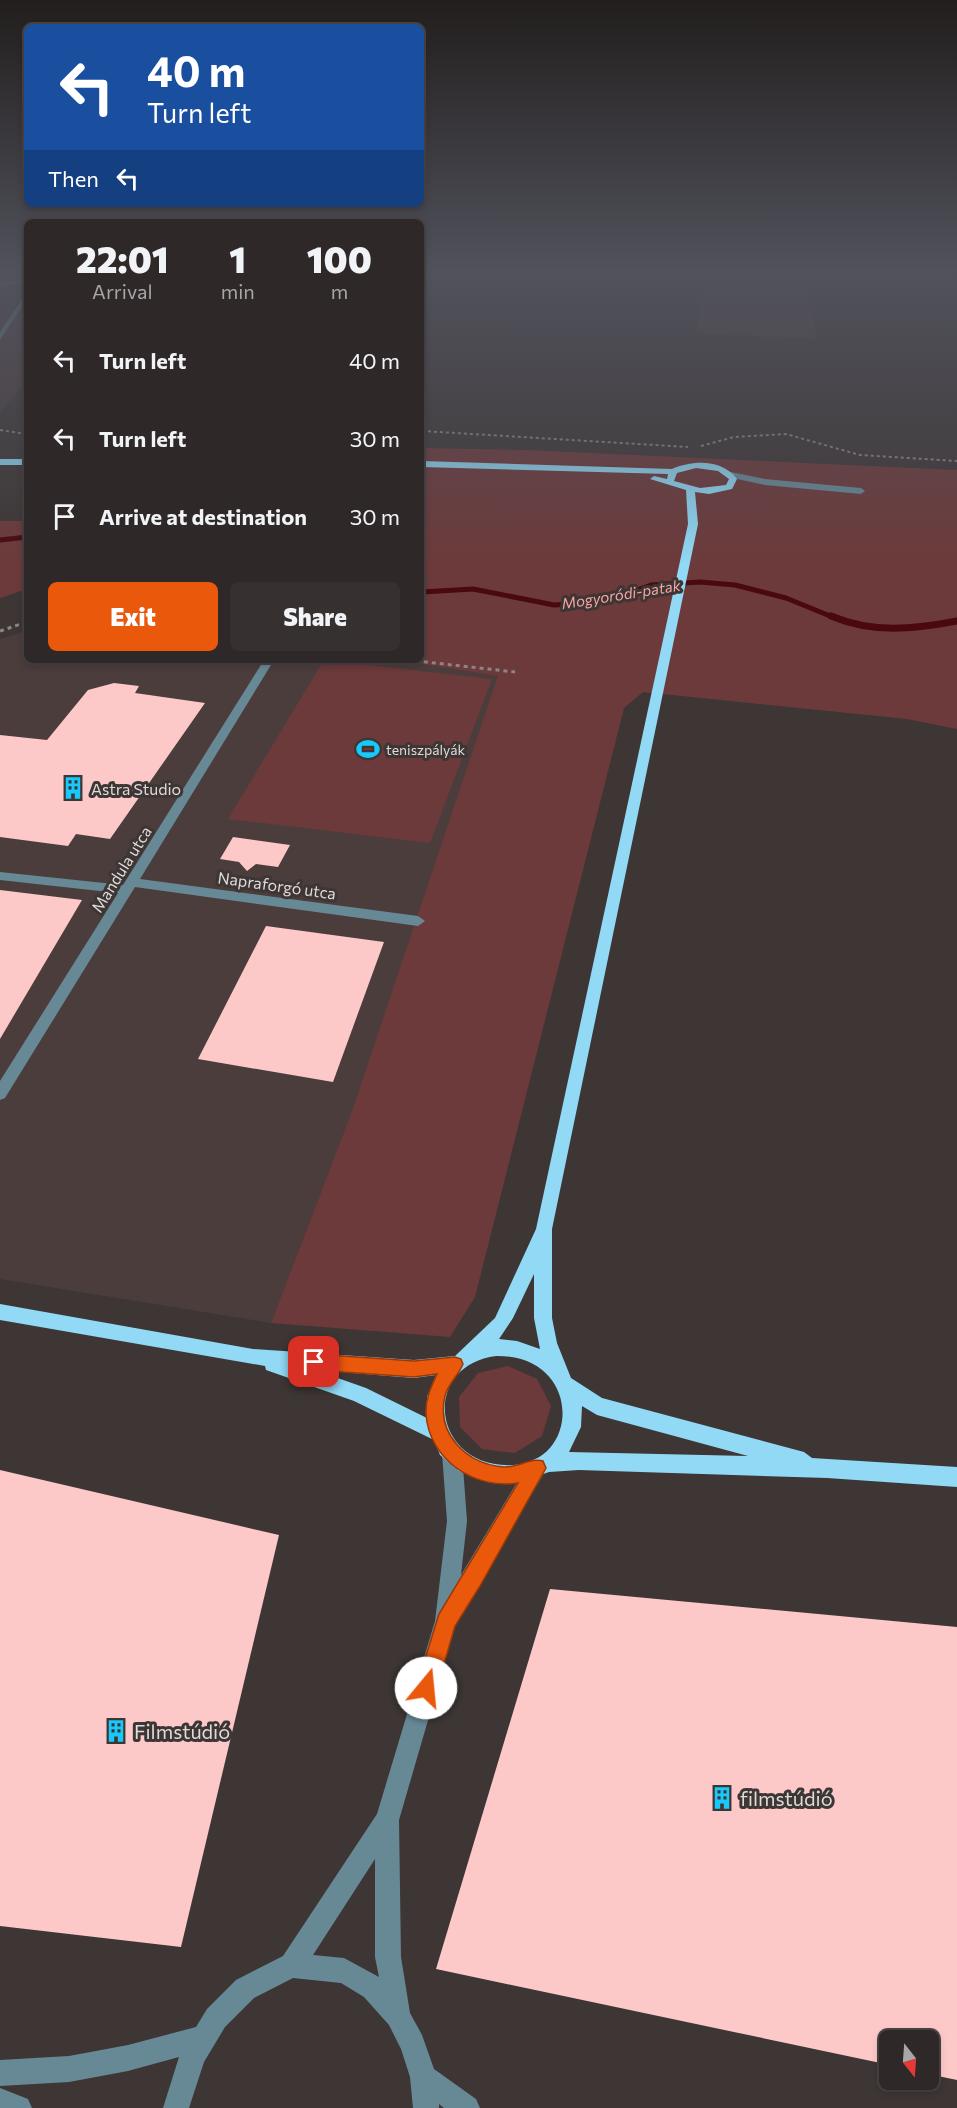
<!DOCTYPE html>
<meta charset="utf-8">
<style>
body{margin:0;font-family:Commissioner,sans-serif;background:#363030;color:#f1f3f6;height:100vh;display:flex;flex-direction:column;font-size:22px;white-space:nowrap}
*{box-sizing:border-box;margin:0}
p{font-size:20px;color:#a7a6a8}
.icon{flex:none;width:33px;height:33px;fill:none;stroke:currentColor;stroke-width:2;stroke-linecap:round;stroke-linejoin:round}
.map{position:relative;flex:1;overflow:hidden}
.panel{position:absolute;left:24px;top:219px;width:400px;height:444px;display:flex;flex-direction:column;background:#2e2828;border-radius:9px;box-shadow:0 3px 9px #0003,0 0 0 2px #494445}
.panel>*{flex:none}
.banner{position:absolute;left:24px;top:24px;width:400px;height:183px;border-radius:9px;box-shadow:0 3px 9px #0003,0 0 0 2px #494445;background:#1a4fa0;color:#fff;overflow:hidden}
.needle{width:39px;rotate:163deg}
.fabs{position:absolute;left:879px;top:2030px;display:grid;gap:12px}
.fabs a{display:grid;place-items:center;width:60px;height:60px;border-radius:9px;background:#2e2828;box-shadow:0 3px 9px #0003,0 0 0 2px #494445;font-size:30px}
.pin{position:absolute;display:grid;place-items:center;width:51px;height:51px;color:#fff;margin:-26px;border-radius:12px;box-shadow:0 3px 9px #0006}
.me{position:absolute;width:66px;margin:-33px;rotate:17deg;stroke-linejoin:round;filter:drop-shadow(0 0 4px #0008)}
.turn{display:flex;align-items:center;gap:21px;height:126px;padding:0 24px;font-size:27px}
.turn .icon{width:78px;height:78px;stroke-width:2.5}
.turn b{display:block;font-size:42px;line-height:51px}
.then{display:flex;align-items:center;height:57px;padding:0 24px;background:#0003;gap:12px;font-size:22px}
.eta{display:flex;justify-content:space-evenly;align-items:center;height:102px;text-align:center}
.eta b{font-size:36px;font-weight:800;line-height:42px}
.action{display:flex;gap:12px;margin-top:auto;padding:12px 24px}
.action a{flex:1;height:69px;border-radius:9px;background:#ea580c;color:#fff;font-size:24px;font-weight:800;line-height:69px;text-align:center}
.action a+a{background:#363030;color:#f1f3f6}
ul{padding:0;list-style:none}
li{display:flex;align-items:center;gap:18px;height:78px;padding:0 24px}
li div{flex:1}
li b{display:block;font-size:22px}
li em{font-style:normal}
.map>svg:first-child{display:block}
</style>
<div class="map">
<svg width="957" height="2108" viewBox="0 0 957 2108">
<rect width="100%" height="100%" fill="#3d3635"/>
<!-- built -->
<g fill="#4c3d3d">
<polygon points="0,270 27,270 27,380 0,413"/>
<polygon points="702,270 804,270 817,339 697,333"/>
<polygon points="27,631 27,660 396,660 499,676 352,1111 271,1323 0,1279 0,639"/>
</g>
<!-- green -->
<g fill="#6c3a3b">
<polygon points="422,448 527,450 957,470 957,729 907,719 643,692 624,708 475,1297 450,1337 271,1323 352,1111 498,676 396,660 422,660"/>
<polygon points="0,521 27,521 27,589 0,598"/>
<polygon points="324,660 492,679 430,843 228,819"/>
<polygon points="508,1366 537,1379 551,1406 542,1436 515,1453 482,1449 460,1427 459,1397 478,1373"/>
</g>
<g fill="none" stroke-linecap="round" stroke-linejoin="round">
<!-- stream-far1 -->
<g stroke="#4a0811" stroke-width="5">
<polyline points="0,540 27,537"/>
<polyline points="422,592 473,589 554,605 586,603 621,596 651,585 700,582 735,585 786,598 835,618"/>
</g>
<!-- stream -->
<path stroke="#4a0811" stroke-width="7" d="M831 616C874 634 913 629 957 621"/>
</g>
<!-- building -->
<g fill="#fcc9c8">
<polygon points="114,683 139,686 135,693 205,703 110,839 76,834 68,846 0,837 0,735 47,740 88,690"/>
<polygon points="233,837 290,845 278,867 256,864 247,871 239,862 220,859"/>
<polygon points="0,890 82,900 0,1039"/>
<polygon points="266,926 384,942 333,1082 198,1059"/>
<polygon points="0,1470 279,1535 181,1947 0,1926"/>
<polygon points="550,1589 957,1627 957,2080 928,2074 928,2040 890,2040 890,2065 436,1969"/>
</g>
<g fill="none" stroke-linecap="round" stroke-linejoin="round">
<!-- path-far1 -->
<g stroke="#8b8584" stroke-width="2" stroke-dasharray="3 3" stroke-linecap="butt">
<polyline points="0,430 27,434"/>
<polyline points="422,431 688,447"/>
<polyline points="701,446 734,437 786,434 860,455 957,461"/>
</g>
<!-- path -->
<g stroke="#8b8584" stroke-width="3" stroke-dasharray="4 4" stroke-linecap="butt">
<polyline points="0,631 27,622"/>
<polyline points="408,660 515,672"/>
</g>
<!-- minor -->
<g fill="#678996" fill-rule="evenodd">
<polygon points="27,280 27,284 0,286 0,282"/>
<polygon points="27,292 27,299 0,340 0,332"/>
<polygon points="731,472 765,479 861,488 865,491 861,494 765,485 728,477 727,475"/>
<polygon points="264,660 274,660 140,879 418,916 425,921 418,926 135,887 5,1098 0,1100 0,1081 118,893 0,880 0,872 123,885"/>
<path d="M452 1444 459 1446 462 1453 467 1521 461 1575 530 1461 537 1458 544 1461 547 1468 456 1624 399 1820 401 1957 410 2013 422 2035 434 2069 476 2099 480 2108H444L439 2104V2108H413L410 2077 401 2049 389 2025 364 1997 341 1983 293 1978 254 1998 225 2027 204 2062 189 2108H163L179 2057 128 2071 69 2082 0 2086V2060L69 2056 128 2045 196 2027 207 2009 236 1980 283 1956 377 1814 435 1621 447 1521 442 1453 445 1446ZM375 1859V1957L379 1977 344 1958 313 1955Z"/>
<polygon points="0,2088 28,2099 32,2108 0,2108"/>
</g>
<!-- major -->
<g fill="#91d9f5" fill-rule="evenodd">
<rect x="0" y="459" width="27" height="6"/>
<path d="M422 461 672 469C693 460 722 459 737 479L732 489 709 494 695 492 698 524 552 1229V1318L557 1343 571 1378 602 1398 804 1452 812 1458 957 1467V1487L827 1478 579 1470 549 1472 515 1484 490 1483 459 1471 440 1455 434 1440 354 1401 266 1370 265 1366 0 1320V1304L253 1349 414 1360 455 1356 495 1318 536 1229 688 524 686 490 650 479 654 476 667 479 668 474 422 467ZM696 468 718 471 729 479 726 485 700 488 674 481 677 473ZM534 1274V1318L540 1349 517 1341 499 1339 513 1318ZM496 1356C582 1355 581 1461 514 1465 432 1470 419 1366 496 1356ZM315 1370 414 1378 436 1375 427 1397V1418L366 1388ZM582 1406 597 1415 748 1456 569 1452 581 1427Z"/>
</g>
</g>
<!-- sky -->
<linearGradient id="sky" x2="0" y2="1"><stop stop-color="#221e1d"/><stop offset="0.48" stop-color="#51525c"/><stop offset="1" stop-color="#51525c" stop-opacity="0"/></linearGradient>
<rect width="957" height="565" fill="url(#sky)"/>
<!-- route -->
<path fill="#ea580c" stroke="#983908" stroke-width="1.5" d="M314 1354 414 1361 455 1357 461 1359 463 1364C458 1376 448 1384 445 1396 436 1434 467 1465 504 1467 517 1468 532 1457 543 1461L546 1468 480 1586 455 1626 437 1688 434 1695 426 1698 419 1695 416 1688 439 1614 518 1483C475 1490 429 1460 426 1414 425 1400 431 1387 437 1374L414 1377 314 1370 308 1367 306 1362 308 1356Z"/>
<!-- icons -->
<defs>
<g id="stadium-bare" transform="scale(1.8)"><path d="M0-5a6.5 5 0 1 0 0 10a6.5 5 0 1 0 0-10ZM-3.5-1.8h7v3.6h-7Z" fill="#17cafb" stroke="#3d3635" stroke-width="2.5" paint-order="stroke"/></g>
<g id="building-bare" transform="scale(1.8)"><path d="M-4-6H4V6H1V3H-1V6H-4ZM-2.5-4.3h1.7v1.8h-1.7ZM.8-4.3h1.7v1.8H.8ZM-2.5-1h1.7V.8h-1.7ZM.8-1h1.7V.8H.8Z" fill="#17cafb" stroke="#3d3635" stroke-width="2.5" paint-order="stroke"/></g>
</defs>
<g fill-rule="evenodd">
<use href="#stadium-bare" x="368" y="749"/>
<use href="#building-bare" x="73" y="788"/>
<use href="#building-bare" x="116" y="1731"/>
<use href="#building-bare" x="722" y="1798"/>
</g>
<g text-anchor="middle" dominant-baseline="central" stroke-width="6" stroke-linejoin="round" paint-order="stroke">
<!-- far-poi labels -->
<g font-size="14" fill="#dfdbda" stroke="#3d3635" text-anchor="start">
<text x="386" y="749">teniszpályák</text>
</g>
<!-- far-water labels -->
<g font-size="15" font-style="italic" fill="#f9a4a3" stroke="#3d3635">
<text transform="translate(621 594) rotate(-9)">Mogyoródi-patak</text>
</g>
<!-- poi labels -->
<g font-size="16" fill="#dfdbda" stroke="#3d3635" text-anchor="start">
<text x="91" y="788">Astra Studio</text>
</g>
<!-- street labels -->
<g font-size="16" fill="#dfdbda" stroke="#3d3635">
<text transform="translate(121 869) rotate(-58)">Mandula utca</text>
<text transform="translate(277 885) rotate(8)">Napraforgó utca</text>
</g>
<!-- near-poi labels -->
<g font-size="20" fill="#dfdbda" stroke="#3d3635" text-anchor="start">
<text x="134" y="1731">Filmstúdió</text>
<text x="740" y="1798">filmstúdió</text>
</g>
</g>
</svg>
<div class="fabs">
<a><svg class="needle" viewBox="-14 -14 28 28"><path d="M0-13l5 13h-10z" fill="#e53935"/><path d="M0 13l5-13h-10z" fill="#a7a6a8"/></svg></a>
</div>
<div class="pin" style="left:314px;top:1362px;background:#d93025"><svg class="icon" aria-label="arrive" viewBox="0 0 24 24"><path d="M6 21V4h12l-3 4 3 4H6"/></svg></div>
<svg class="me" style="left:426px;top:1688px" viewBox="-20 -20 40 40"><circle r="19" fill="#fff"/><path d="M0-13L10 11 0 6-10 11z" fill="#ea580c"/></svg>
<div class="banner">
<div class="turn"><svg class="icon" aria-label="left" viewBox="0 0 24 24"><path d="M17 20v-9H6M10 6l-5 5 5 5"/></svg><div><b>40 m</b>Turn left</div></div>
<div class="then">Then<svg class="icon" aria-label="left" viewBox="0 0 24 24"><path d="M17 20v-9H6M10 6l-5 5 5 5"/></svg></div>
</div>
<section class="panel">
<div class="eta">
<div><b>22:01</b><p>Arrival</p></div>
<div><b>1</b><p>min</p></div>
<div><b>100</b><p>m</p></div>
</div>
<ul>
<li><svg class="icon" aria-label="left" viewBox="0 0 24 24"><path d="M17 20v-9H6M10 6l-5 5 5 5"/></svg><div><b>Turn left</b></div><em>40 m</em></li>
<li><svg class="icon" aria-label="left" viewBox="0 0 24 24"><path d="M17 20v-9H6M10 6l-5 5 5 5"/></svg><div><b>Turn left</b></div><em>30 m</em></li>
<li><svg class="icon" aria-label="arrive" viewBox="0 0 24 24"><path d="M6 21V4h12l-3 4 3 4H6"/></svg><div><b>Arrive at destination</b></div><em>30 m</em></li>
</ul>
<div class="action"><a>Exit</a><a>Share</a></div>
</section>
</div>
